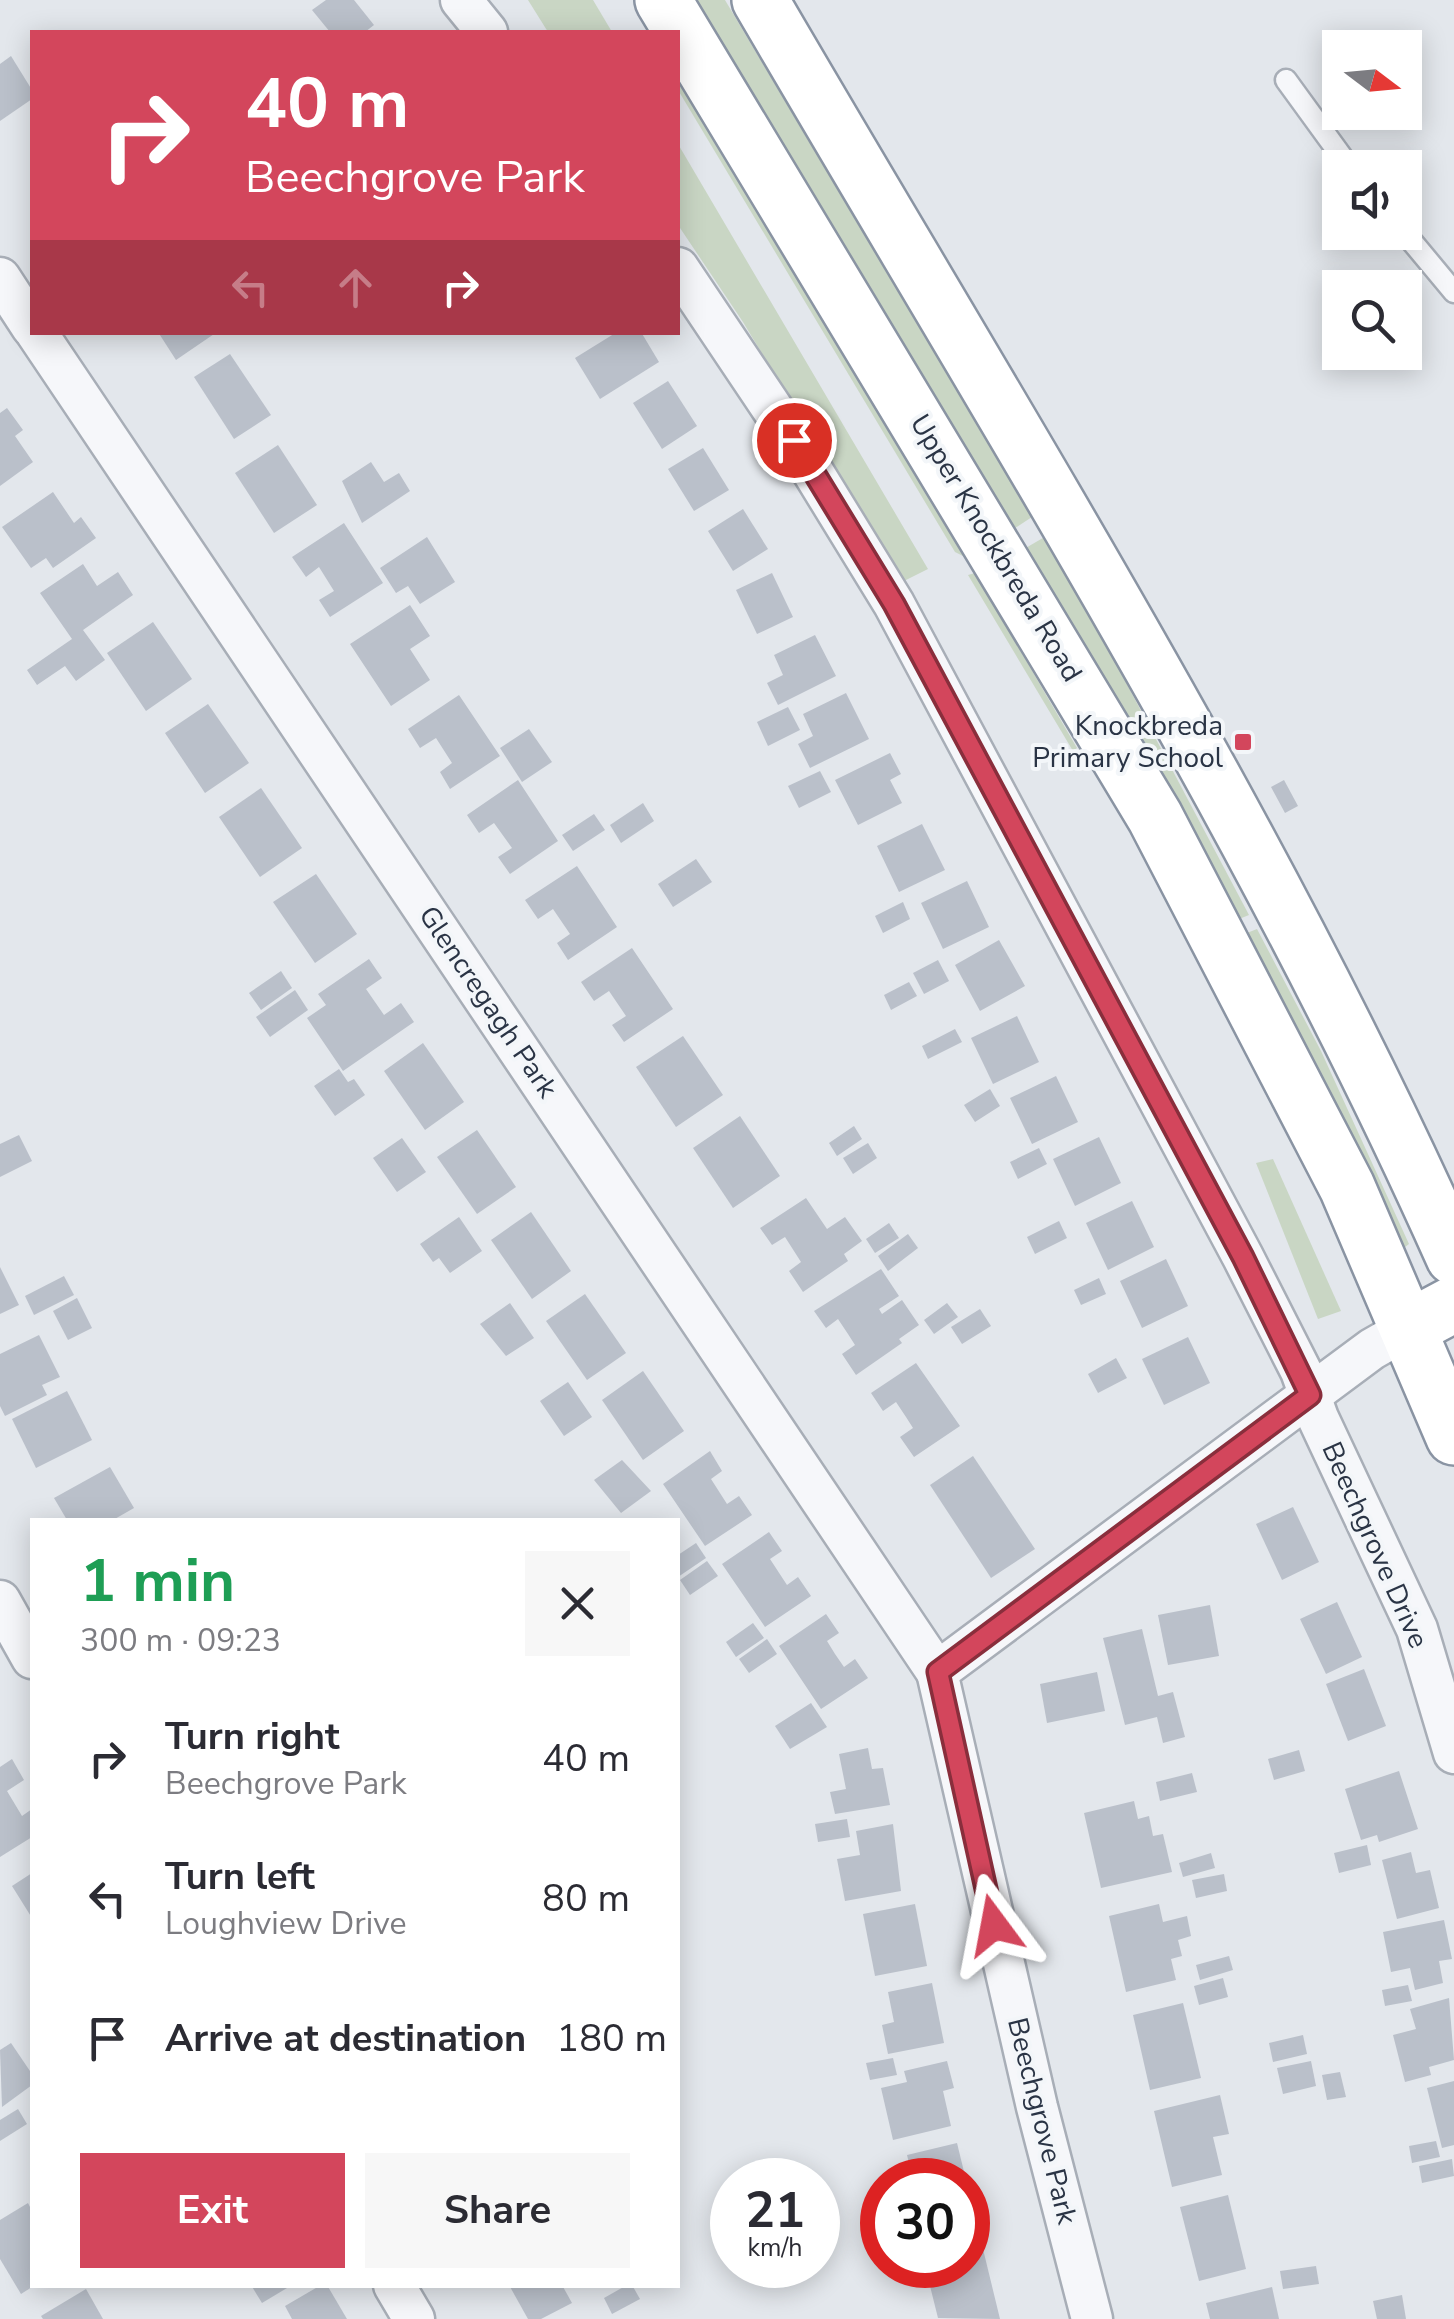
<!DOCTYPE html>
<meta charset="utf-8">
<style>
body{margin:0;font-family:"Nunito Sans",sans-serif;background:#f7f7f7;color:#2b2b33;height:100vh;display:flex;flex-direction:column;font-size:38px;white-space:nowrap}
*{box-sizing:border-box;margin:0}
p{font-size:32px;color:#7c7c81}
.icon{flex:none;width:55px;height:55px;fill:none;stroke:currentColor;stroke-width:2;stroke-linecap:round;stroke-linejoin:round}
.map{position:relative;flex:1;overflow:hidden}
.details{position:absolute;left:30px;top:1518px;width:650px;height:770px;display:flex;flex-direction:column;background:#fff;border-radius:0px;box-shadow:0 5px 25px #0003}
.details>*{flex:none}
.top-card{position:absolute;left:30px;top:30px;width:650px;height:305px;border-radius:0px;box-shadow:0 5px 25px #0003;background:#d3465c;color:#fff;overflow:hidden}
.needle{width:65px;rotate:106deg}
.buttons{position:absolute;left:1322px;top:30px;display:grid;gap:20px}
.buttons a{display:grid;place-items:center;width:100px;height:100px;border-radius:0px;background:#fff;box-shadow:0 5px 25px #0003;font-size:50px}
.speed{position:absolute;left:710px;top:2158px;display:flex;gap:20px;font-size:50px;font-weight:700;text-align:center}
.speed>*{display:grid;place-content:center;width:130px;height:130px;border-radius:50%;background:#fff;box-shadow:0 5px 25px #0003;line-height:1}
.speed small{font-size:25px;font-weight:400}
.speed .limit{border:15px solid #d22;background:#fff;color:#111}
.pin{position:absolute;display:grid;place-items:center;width:85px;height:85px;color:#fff;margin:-42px;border:5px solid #fff;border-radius:50%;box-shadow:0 2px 10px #0007}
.me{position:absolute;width:110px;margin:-55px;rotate:347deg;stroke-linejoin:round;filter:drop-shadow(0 0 8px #0008)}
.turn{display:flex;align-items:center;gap:35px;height:210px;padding:0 50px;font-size:45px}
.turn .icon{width:130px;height:130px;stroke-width:2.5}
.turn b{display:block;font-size:70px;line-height:85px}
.lanes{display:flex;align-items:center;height:95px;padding:0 50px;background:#0003;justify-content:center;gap:50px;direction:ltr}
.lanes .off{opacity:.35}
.round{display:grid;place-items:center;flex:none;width:105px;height:105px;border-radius:0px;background:#f7f7f7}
.headline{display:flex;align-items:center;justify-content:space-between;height:170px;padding:0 50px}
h1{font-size:60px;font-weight:700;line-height:75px;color:#1e9e55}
.action{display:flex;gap:20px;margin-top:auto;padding:20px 50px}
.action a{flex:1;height:115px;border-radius:0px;background:#d3465c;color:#fff;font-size:40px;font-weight:700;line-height:115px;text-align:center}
.action a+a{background:#f7f7f7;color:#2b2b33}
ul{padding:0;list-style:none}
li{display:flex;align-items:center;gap:30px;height:140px;padding:0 50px}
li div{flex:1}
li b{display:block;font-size:38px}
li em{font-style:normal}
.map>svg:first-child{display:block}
</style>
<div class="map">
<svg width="1454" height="2319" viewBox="0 0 1454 2319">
<rect width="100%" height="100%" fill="#e3e7ec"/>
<!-- green -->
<g fill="#c9d6c4">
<polygon points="528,0 593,0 612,32 548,32"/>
<polygon points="693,0 725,0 1032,517 1012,530"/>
<polygon points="678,79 965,557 955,552 678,90"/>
<polygon points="678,144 928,569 900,583 743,322 678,225"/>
<polygon points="1048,535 1249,915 1239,919 1024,549"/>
<polygon points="975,573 1077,748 1073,751 968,575"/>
<polygon points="1257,929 1321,1051 1409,1244 1400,1251 1341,1120 1247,933"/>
<polygon points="1273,1159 1341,1311 1318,1319 1256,1163"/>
</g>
<!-- building -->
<g fill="#bac0ca">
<polygon points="326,0 354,0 374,25 365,32 330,32 312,10"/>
<polygon points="11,56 32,90 32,99 0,121 0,64"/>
<polygon points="158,332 217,332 176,360"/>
<polygon points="617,332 641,332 659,362 600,399 575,358"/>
<polygon points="230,354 271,415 234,439 194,377"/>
<polygon points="668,381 697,426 662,449 633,403"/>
<polygon points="7,408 23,430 15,436 33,462 0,486 0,413"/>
<polygon points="278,445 317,505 274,533 235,473"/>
<polygon points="703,448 729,490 694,511 668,469"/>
<polygon points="371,462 384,482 399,473 410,491 362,523 342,481"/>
<polygon points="53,492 74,523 81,517 96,538 53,568 46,558 31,568 2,527"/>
<polygon points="743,509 768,549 733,571 708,531"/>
<polygon points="344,523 383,583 330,617 319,600 334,591 319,567 306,577 292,557"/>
<polygon points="427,537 455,582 420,604 408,586 396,593 380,568"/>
<polygon points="83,564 97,586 118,572 133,595 83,630 105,660 76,681 65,666 37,685 27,670 72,639 40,593"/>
<polygon points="772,573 793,617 757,634 736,590"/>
<polygon points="410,605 430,636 410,649 430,680 391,706 350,644"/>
<polygon points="153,622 192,679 146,711 107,653"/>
<polygon points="815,635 836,676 778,705 767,683 783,675 774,655"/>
<polygon points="846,693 869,739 810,768 798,744 813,736 803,714"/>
<polygon points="459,695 500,756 450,789 440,772 452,763 436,738 420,748 408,729"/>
<polygon points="208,704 249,763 205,793 165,733"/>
<polygon points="788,707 800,730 768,746 757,722"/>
<polygon points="529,729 552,762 522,782 500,748"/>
<polygon points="890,753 901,774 890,780 902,803 858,825 835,780"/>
<polygon points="820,771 831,792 799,808 788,786"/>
<polygon points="518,780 558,841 510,874 498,857 512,848 494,823 479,833 467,815"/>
<polygon points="1284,780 1298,806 1285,813 1271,787"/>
<polygon points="261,788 302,848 260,877 219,817"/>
<polygon points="643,803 654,821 621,843 610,825"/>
<polygon points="594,814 605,830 573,851 562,835"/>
<polygon points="922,824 945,870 899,892 877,846"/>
<polygon points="696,859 712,882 673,907 658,884"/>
<polygon points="577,866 617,927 568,960 557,943 570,934 553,909 538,919 525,900"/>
<polygon points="316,874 357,934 315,963 273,902"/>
<polygon points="967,881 989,927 943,949 921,903"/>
<polygon points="903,902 910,919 883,933 875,916"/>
<polygon points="999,940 1025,986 980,1011 955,965"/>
<polygon points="632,948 673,1009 624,1042 612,1025 626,1016 609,991 594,1001 581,982"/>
<polygon points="369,959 382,978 366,989 384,1015 401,1003 414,1022 343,1071 307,1018 326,1005 318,994"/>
<polygon points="938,960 949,981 924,994 913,973"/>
<polygon points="281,971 292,988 261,1010 249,993"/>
<polygon points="909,982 917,996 891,1010 884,995"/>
<polygon points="295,990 308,1010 270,1037 256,1017"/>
<polygon points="1017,1016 1039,1062 993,1084 971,1038"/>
<polygon points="955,1029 962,1042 928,1059 922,1046"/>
<polygon points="683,1036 723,1095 676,1127 636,1067"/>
<polygon points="423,1043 464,1102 425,1130 384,1071"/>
<polygon points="339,1069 348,1082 354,1079 365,1095 335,1116 314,1086"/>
<polygon points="1056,1076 1078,1122 1032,1144 1010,1098"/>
<polygon points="990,1089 1000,1106 975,1122 964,1105"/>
<polygon points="740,1116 780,1176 733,1208 693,1148"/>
<polygon points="854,1126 862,1139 837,1156 829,1143"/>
<polygon points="477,1130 516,1187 477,1214 437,1157"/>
<polygon points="19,1135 32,1161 0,1177 0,1144"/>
<polygon points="1099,1137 1121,1183 1075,1206 1053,1159"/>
<polygon points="402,1138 426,1172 397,1192 373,1158"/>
<polygon points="868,1143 877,1158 853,1174 843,1158"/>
<polygon points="1039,1148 1047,1164 1018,1179 1010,1162"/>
<polygon points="806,1198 827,1229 845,1217 862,1241 844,1254 848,1261 803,1292 789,1271 801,1262 785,1237 772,1245 760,1228"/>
<polygon points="1132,1201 1154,1247 1108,1270 1086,1223"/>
<polygon points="531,1212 571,1271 532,1299 491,1240"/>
<polygon points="459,1217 482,1251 450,1273 439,1258 433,1262 420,1244"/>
<polygon points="1059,1221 1067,1238 1035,1254 1027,1237"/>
<polygon points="889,1223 899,1238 875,1253 866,1239"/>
<polygon points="908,1234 918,1248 888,1271 878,1256"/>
<polygon points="1166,1259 1188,1306 1142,1328 1120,1281"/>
<polygon points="0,1267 19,1305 0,1314"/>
<polygon points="881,1269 899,1296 879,1309 882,1314 902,1300 919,1325 899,1339 902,1343 856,1375 842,1354 855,1345 848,1334 838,1319 826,1328 814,1311"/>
<polygon points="64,1276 74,1295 34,1315 25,1296"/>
<polygon points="1099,1278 1106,1294 1081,1305 1074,1290"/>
<polygon points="585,1294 626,1353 587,1380 546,1321"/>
<polygon points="77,1298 92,1328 68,1340 53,1311"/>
<polygon points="510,1303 534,1338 506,1356 480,1324"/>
<polygon points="947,1303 958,1317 934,1334 924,1320"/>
<polygon points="980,1309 991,1326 962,1344 951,1327"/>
<polygon points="39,1335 60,1377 42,1385 47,1395 5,1416 0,1406 0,1354"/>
<polygon points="1188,1337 1210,1383 1164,1405 1142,1359"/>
<polygon points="1116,1358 1127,1378 1098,1393 1088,1374"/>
<polygon points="916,1363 960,1426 914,1457 900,1437 913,1428 906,1417 896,1402 883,1411 871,1393"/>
<polygon points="643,1371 684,1431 643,1460 602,1400"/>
<polygon points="568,1382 592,1417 564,1436 540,1401"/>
<polygon points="67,1391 92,1440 36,1468 12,1419"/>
<polygon points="710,1451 722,1471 711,1479 727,1504 739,1496 752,1515 705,1546 663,1484"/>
<polygon points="973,1456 1035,1549 991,1578 930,1485"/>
<polygon points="622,1460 651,1491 621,1513 594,1480"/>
<polygon points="110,1467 134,1508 113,1520 67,1520 54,1498"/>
<polygon points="1293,1507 1319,1562 1282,1580 1256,1524"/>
<polygon points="769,1532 782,1551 770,1559 787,1585 798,1577 811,1596 765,1627 722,1564"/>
<polygon points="696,1543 706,1558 678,1577 678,1555"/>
<polygon points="707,1561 718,1576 690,1595 680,1580"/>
<polygon points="1337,1602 1362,1657 1326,1674 1300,1619"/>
<polygon points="1210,1605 1219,1656 1168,1665 1158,1615"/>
<polygon points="826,1614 839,1633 827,1641 835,1654 844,1667 855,1659 868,1678 821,1709 779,1646"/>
<polygon points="753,1623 764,1638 736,1657 726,1642"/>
<polygon points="1142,1629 1158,1696 1173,1692 1185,1737 1163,1743 1157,1717 1125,1725 1103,1638"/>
<polygon points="767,1639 777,1654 749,1673 739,1659"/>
<polygon points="1364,1669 1386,1726 1348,1741 1326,1684"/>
<polygon points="1097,1672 1105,1711 1047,1723 1040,1684"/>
<polygon points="811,1703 827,1727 790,1749 775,1726"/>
<polygon points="868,1748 872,1769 883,1768 890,1805 835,1814 830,1792 846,1789 839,1754"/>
<polygon points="1299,1750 1305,1771 1274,1780 1268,1759"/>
<polygon points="12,1759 24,1780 7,1791 22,1816 32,1809 32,1837 0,1857 0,1767"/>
<polygon points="1399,1771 1418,1829 1379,1842 1377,1835 1361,1840 1345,1789"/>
<polygon points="1192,1773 1197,1792 1160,1801 1156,1782"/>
<polygon points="1134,1801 1138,1819 1149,1816 1153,1836 1163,1834 1172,1872 1101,1888 1084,1813"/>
<polygon points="847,1819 850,1837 818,1842 815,1824"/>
<polygon points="893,1824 901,1891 845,1901 837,1859 860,1855 856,1831"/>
<polygon points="1367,1845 1371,1865 1339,1873 1334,1853"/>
<polygon points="1411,1852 1416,1873 1430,1870 1439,1908 1397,1919 1382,1860"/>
<polygon points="1211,1853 1215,1868 1183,1877 1179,1863"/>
<polygon points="32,1873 32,1918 12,1886"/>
<polygon points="1224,1874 1227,1891 1196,1898 1192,1880"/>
<polygon points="915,1904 927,1966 875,1976 863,1914"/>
<polygon points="1159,1904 1163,1922 1187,1916 1191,1936 1178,1940 1182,1956 1171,1959 1176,1980 1126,1992 1109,1916"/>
<polygon points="1444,1920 1452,1959 1439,1961 1443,1983 1415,1990 1410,1968 1391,1972 1383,1932"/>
<polygon points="1229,1956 1233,1970 1200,1980 1196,1965"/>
<polygon points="1223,1978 1228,1997 1199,2005 1194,1986"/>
<polygon points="932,1983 944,2043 888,2054 882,2025 894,2022 888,1992"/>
<polygon points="1408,1985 1412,2001 1385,2006 1382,1990"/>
<polygon points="1449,1998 1454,2060 1429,2067 1431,2075 1405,2082 1393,2035 1416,2029 1410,2009"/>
<polygon points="1183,2003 1201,2078 1150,2090 1133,2015"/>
<polygon points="1303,2035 1307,2054 1273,2062 1269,2043"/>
<polygon points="11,2043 32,2074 32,2085 2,2107 0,2050"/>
<polygon points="893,2058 897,2075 870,2080 866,2063"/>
<polygon points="947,2061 954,2088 943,2091 951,2126 893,2140 881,2088 907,2082 904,2071"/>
<polygon points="1311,2061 1316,2086 1283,2094 1277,2068"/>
<polygon points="1340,2072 1346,2097 1327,2100 1322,2075"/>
<polygon points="1454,2081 1454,2145 1442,2148 1427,2088"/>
<polygon points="1220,2095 1229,2134 1213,2137 1222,2175 1172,2187 1154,2111"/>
<polygon points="18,2109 27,2124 0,2141 0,2120"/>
<polygon points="1436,2141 1440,2157 1412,2163 1409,2146"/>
<polygon points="957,2143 966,2180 913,2180 907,2155"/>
<polygon points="1452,2159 1454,2176 1422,2183 1419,2166"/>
<polygon points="1228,2195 1246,2269 1199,2281 1180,2207"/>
<polygon points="28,2203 32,2211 32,2287 21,2294 0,2259 0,2220"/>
<polygon points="983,2249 1000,2319 938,2318 929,2282 938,2280 935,2265 968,2265 968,2253"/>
<polygon points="1316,2266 1319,2284 1283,2289 1280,2271"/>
<polygon points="251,2285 292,2285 262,2303"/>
<polygon points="321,2285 327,2285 347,2319 292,2319 285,2306"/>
<polygon points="509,2285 562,2285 572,2303 541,2319 528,2319"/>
<polygon points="627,2285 632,2285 640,2299 612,2314 604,2298"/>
<polygon points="1272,2287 1279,2319 1210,2319 1206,2303"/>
<polygon points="86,2289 103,2319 43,2319 41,2316"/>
<polygon points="1402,2295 1406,2319 1377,2319 1373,2301"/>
</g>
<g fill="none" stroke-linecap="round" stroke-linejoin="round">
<!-- service casing -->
<g stroke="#a8aeb7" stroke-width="25">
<g id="service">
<polyline points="1286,80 1350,168"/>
<polyline points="1404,232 1454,292"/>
</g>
</g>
<!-- minor casing -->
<g stroke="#a8aeb7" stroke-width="45">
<g id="minor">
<polyline points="461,0 487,32"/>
<polyline points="678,268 794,441 894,604 1243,1257 1301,1371 1318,1418 1417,1629 1454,1753"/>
<polyline points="0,278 32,327"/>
<polyline points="36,332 937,1672"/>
<polyline points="0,1601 32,1658"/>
<polyline points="394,2285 414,2319"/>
<polyline points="1092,2319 1037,2107 937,1672 1372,1349 1409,1328"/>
</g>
</g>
<!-- trunk casing -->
<g stroke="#8a94a3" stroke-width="60">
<g id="trunk">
<polyline points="663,0 1155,817 1347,1187 1454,1437"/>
<path d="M760 0C1001 413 1259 820 1454 1257"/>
<polyline points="1409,1328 1454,1304"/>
</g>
</g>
<!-- service -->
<use href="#service" stroke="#f6f7fa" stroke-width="20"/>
<!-- minor -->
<use href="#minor" stroke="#f6f7fa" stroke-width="40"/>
<!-- trunk -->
<use href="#trunk" stroke="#fff" stroke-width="55"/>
</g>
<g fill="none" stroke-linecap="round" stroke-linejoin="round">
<!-- route casing -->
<g stroke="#892e3c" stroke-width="25">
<polyline id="route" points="794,440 894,604 1243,1257 1310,1395 938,1672 994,1925"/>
</g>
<!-- route -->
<use href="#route" stroke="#d3465c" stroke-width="18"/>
</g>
<!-- markers -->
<rect fill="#d3465c" stroke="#f3f6f9" stroke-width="4" x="1233" y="732" width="20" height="20" rx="5"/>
<g text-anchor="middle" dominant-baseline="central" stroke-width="8" stroke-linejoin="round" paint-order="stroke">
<!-- street labels -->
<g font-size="28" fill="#2a3445" stroke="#f3f6f9">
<text transform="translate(996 548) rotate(59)">Upper Knockbreda Road</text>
<text transform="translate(488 1002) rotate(56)">Glencregagh Park</text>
<text transform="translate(1375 1545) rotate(66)">Beechgrove Drive</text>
<text transform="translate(1042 2121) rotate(76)">Beechgrove Park</text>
</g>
<!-- poi labels -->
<g font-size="28" fill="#2a3445" stroke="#f3f6f9" text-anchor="end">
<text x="1223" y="726">Knockbreda<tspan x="1223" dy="32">Primary School</tspan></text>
</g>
</g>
</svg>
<div class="buttons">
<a><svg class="needle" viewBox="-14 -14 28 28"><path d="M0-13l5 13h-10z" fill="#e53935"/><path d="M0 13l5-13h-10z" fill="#7c7c81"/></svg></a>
<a><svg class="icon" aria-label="sound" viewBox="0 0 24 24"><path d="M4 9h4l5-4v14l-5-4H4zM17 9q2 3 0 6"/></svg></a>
<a><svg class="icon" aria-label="search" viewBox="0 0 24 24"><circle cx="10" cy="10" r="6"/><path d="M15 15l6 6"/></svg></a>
</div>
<div class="speed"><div>21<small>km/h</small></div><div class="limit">30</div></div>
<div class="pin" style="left:794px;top:440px;background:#d93025"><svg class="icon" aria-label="arrive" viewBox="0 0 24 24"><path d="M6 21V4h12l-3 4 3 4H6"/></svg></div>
<svg class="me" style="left:994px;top:1925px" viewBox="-20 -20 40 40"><path d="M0-17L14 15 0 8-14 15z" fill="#d3465c" stroke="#fff" stroke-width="4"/></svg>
<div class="top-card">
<div class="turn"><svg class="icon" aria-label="right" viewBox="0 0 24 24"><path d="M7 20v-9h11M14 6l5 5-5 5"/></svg><div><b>40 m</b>Beechgrove Park</div></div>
<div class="lanes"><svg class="icon off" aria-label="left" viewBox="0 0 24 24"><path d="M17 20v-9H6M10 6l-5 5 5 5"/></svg><svg class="icon off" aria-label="ahead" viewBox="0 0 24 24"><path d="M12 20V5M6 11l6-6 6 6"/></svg><svg class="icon" aria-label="right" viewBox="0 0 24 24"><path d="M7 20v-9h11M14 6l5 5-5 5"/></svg></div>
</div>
<section class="details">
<div class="headline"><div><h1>1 min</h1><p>300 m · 09:23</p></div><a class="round"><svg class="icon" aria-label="close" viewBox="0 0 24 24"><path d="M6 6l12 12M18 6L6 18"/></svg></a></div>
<ul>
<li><svg class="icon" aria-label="right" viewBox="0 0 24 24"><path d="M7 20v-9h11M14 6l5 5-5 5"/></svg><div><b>Turn right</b><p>Beechgrove Park</p></div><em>40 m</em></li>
<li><svg class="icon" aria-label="left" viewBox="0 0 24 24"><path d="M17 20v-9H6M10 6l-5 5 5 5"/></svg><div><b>Turn left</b><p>Loughview Drive</p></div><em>80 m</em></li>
<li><svg class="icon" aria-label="arrive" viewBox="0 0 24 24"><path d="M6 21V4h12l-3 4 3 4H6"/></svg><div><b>Arrive at destination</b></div><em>180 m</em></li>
</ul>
<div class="action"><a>Exit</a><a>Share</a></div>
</section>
</div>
